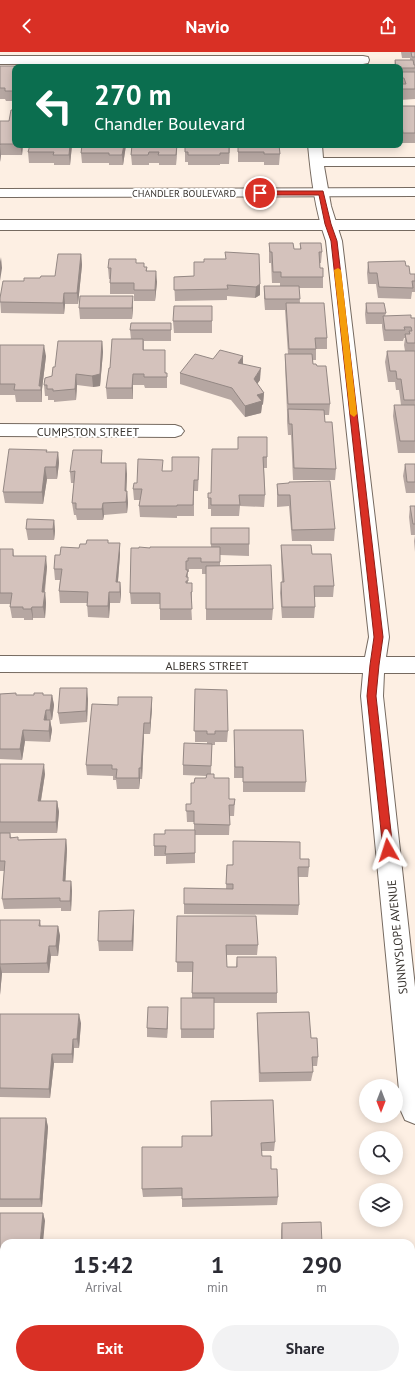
<!DOCTYPE html>
<style>
body{margin:0;font-family:"PT Sans",sans-serif;background:#f2f2f3;color:#2b2b33;height:100vh;display:flex;flex-direction:column;font-size:15px;white-space:nowrap}
*{box-sizing:border-box;margin:0}
p{font-size:13px;color:#7c7c81}
.icon{flex:none;width:22px;height:22px;fill:none;stroke:currentColor;stroke-width:2;stroke-linecap:round;stroke-linejoin:round}
.map{position:relative;flex:1;overflow:hidden}
.sheet{position:absolute;left:0px;top:1187px;width:415px;height:140px;display:flex;flex-direction:column;background:#fff;border-radius:12px 12px 0 0;box-shadow:0 2px 10px #0003}
.sheet>*{flex:none}
.hud{position:absolute;left:12px;top:12px;width:391px;height:84px;border-radius:8px;box-shadow:0 2px 10px #0003;background:#0b6e4f;color:#fff;overflow:hidden}
.needle{width:26px;rotate:180deg}
.controls{position:absolute;left:359px;top:1027px;display:grid;gap:8px}
.controls a{display:grid;place-items:center;width:44px;height:44px;border-radius:50%;background:#fff;box-shadow:0 2px 10px #0003;font-size:20px}
.pin{position:absolute;display:grid;place-items:center;width:34px;height:34px;color:#fff;margin:-17px;border:2px solid #fff;border-radius:50%;box-shadow:0 1px 4px #0007}
.me{position:absolute;width:44px;margin:-22px;rotate:354deg;stroke-linejoin:round;filter:drop-shadow(0 0 3px #0008)}
.turn{display:flex;align-items:center;gap:14px;height:84px;padding:0 16px;font-size:18px}
.turn .icon{width:52px;height:52px;stroke-width:2.5}
.turn b{display:block;font-size:28px;line-height:34px}
.eta{display:flex;justify-content:space-evenly;align-items:center;height:68px;text-align:center}
.eta b{font-size:24px;font-weight:600;line-height:28px}
.primary-button{display:flex;gap:8px;margin-top:auto;padding:8px 16px}
.primary-button a{flex:1;height:46px;border-radius:24px;background:#d93025;color:#fff;font-size:16px;font-weight:600;line-height:46px;text-align:center}
.primary-button a+a{background:#f2f2f3;color:#2b2b33}
header{display:flex;justify-content:space-between;align-items:center;height:52px;padding:0 16px;background:#d93025;color:#fff;font-size:18px;font-weight:600}
.map>svg:first-child{display:block}
</style>
<header><svg class="icon" aria-label="back" viewBox="0 0 24 24"><path d="M15 5l-7 7 7 7"/></svg>Navio<svg class="icon" aria-label="share" viewBox="0 0 24 24"><path d="M12 15V3M7 8l5-5 5 5M5 13v7h14v-7"/></svg></header>
<div class="map">
<svg width="415" height="1327" viewBox="0 0 415 1327">
<rect width="100%" height="100%" fill="#fdefe3"/>
<g fill="none" stroke-linecap="round" stroke-linejoin="round">
<!-- lane casing -->
<g stroke="#766a60" stroke-width="2">
<g id="lane">
<rect x="411" y="1296" width="4" height="16"/>
<rect x="0" y="1297" width="4" height="16"/>
</g>
</g>
<!-- street casing -->
<g stroke="#766a60" stroke-width="2">
<g id="street">
<polygon points="0,4 363,4 368,5 369,8 368,11 363,12 0,12"/>
<path d="M308 93H322L323 106H415V114H324L331 154 342 189 389 585 386 605H415V621H384L383 644 415 935V1072L405 1068 401 1059 361 644 363 621 0 620V604L365 605 369 585 326 189C315 158 311 125 308 93Z"/>
<polygon points="0,372 175,373 181,375 184,379 181,383 175,385 0,384"/>
</g>
</g>
<!-- secondary casing -->
<g stroke="#766a60" stroke-width="2">
<g id="secondary">
<polygon points="415,136 415,144 0,145 0,137"/>
<rect x="0" y="168" width="415" height="10"/>
</g>
</g>
<!-- lane -->
<use href="#lane" fill="#fff" fill-rule="evenodd"/>
<!-- street -->
<use href="#street" fill="#fff" fill-rule="evenodd"/>
<!-- secondary -->
<use href="#secondary" fill="#fff" fill-rule="evenodd"/>
</g>
<!-- wall -->
<g fill="#b6a7a2">
<polygon points="401,0 415,0 415,47 400,48 400,15 394,15 395,8 410,8 410,6 402,6"/>
<polygon points="0,14 15,15 15,49 6,49 5,47 0,47"/>
<polygon points="400,54 415,54 415,91 402,91 400,84"/>
<polygon points="15,56 15,93 23,93 22,103 1,103 0,110 0,69 9,69"/>
<polygon points="30,93 72,93 70,113 54,113 54,111 29,111 28,100"/>
<polygon points="126,93 123,113 109,113 109,111 82,111 81,101"/>
<polygon points="132,93 180,93 180,95 177,95 176,113 159,113 159,111 149,111 149,113 132,113 131,103"/>
<polygon points="185,93 230,93 229,112 220,112 220,113 188,113 188,110 185,110"/>
<polygon points="238,93 280,102 279,113 264,113 264,110 238,110"/>
<polygon points="269,191 294,197 300,197 300,191 322,200 321,211 320,211 320,216 323,225 323,236 299,236 300,251 327,286 327,297 316,297 316,308 313,308 313,312 317,314 330,352 329,363 324,363 325,370 336,417 335,428 293,428 291,383 288,383 287,369 287,360 285,313 285,302 288,302 285,258 265,258 264,246 264,234 280,234 280,231 272,231 271,211 269,211"/>
<polygon points="81,202 82,213 78,252 65,252 64,262 1,261 0,246 24,229 55,224"/>
<polygon points="259,202 260,243 255,246 227,244 227,248 175,249 174,225 194,224 204,210 225,207"/>
<polygon points="136,207 136,211 144,211 144,215 147,215 147,219 157,230 155,249 134,249 134,242 110,242 110,227 109,227 108,216"/>
<polygon points="368,210 406,214 410,222 415,222 415,240 412,240 411,247 378,246 376,232 368,232 367,221"/>
<polygon points="366,251 386,261 385,264 415,266 415,401 398,401 393,364 394,353 401,353 399,338 396,338 395,330 388,330 385,310 387,299 405,299 404,293 405,286 404,286 403,289 384,289 382,275 382,272 366,272 365,262"/>
<polygon points="212,254 212,281 174,281 173,269"/>
<polygon points="133,255 132,267 80,267 79,256"/>
<polygon points="171,271 171,289 144,289 144,298 166,321 167,321 167,336 145,336 144,333 133,333 133,347 107,347 106,336 110,316 131,287 130,278"/>
<polygon points="102,289 103,300 100,334 93,335 77,333 76,348 54,350 54,348 48,348 48,344 45,344 44,333 52,324 55,315"/>
<polygon points="0,293 46,304 42,337 42,350 16,350 15,343 0,343"/>
<polygon points="213,307 243,312 260,328 257,332 264,341 263,352 262,353 261,361 245,365 231,348 180,332 180,321"/>
<polygon points="212,397 267,405 267,416 264,416 265,443 264,455 240,454 239,464 211,464 211,457 208,457 208,441 211,441"/>
<polygon points="47,398 47,400 58,400 59,411 57,427 47,427 43,452 5,451 3,440"/>
<polygon points="102,398 102,411 127,422 126,439 127,439 128,451 127,461 104,463 103,468 77,468 76,463 74,463 72,451 74,431 71,431 70,420"/>
<polygon points="405,412 415,412 415,441 406,441 403,424"/>
<polygon points="199,416 198,439 194,439 194,464 177,464 177,466 140,465 139,454 140,448 134,448 133,437 137,431 163,419 172,419"/>
<polygon points="277,432 335,477 334,489 292,489 289,454 277,455"/>
<polygon points="410,454 415,454 415,500 414,489 415,483 411,483 409,465"/>
<polygon points="54,468 55,479 54,488 28,488 26,477"/>
<polygon points="211,476 249,492 249,504 220,503 220,514 273,557 272,568 206,568 206,522 202,522 202,517 189,517 189,520 188,520 188,531 192,531 192,551 191,551 192,568 160,568 160,552 131,552 130,541 150,496 211,495"/>
<polygon points="108,491 120,502 118,530 120,530 121,541 120,551 110,551 109,566 88,565 87,551 60,551 59,539 60,528 55,528 54,517 60,503 79,496"/>
<polygon points="281,493 312,502 334,534 333,545 314,545 315,555 314,566 282,566 280,541 281,530 282,530 281,504"/>
<polygon points="0,497 13,497 14,504 47,515 45,540 46,551 45,566 33,566 33,568 24,568 24,566 12,566 10,555 11,552 0,552"/>
<polygon points="195,637 228,679 227,690 215,690 215,693 212,693 211,722 229,747 235,747 234,764 230,764 229,783 195,783 195,811 166,812 166,804 154,804 154,794 165,782 194,778 194,770 187,770 186,752 191,752 194,731 206,726 206,724 183,723 183,713 207,692 207,690 195,690"/>
<polygon points="16,641 16,643 52,643 54,653 52,668 50,668 52,678 50,690 25,689 22,708 0,707 0,642"/>
<polygon points="88,647 87,670 60,672 58,661"/>
<polygon points="152,656 150,682 144,682 142,727 140,727 139,737 117,737 116,728 113,728 113,724 87,723 86,713"/>
<polygon points="234,678 306,730 305,740 243,740 243,726 234,726"/>
<polygon points="0,712 45,722 41,749 57,749 59,760 57,781 10,781 11,785 18,788 66,787 67,797 65,829 71,829 72,839 71,859 61,859 61,856 4,857 2,847 4,819 0,819"/>
<polygon points="300,807 309,815 308,825 298,825 299,853 298,863 184,862 184,852 226,837 227,813"/>
<polygon points="134,858 134,868 133,899 99,899 98,889"/>
<polygon points="177,864 258,893 257,903 226,903 227,915 236,915 237,905 277,941 277,951 214,951 214,986 181,986 181,977 192,946 192,920 177,920"/>
<polygon points="0,868 40,868 41,874 58,874 60,884 58,904 51,904 49,921 2,921 0,943"/>
<polygon points="257,961 311,986 318,1005 317,1014 312,1014 313,1020 311,1029 259,1030 257,970"/>
<polygon points="0,962 81,971 79,996 74,996 73,1011 54,1011 50,1046 0,1045"/>
<polygon points="168,965 167,986 147,985 147,976"/>
<polygon points="211,1049 275,1090 274,1099 261,1099 262,1104 271,1117 278,1145 277,1153 182,1155 182,1144 143,1145 142,1137 182,1095 211,1084"/>
<polygon points="0,1066 46,1066 48,1075 42,1155 0,1155"/>
<polygon points="0,1161 43,1161 45,1169 4,1191 4,1273 0,1273"/>
<polygon points="282,1171 322,1191 281,1191 281,1179"/>
<polygon points="318,1323 362,1323 363,1327 318,1327"/>
</g>
<!-- shaded-wall -->
<g fill="#948884">
<polygon points="0,92 1,103 0,110"/>
<polygon points="20,93 23,93 22,103"/>
<polygon points="70,93 72,93 70,113 69,103"/>
<polygon points="124,93 126,93 123,113 122,103"/>
<polygon points="177,93 176,113 176,103"/>
<polygon points="81,202 82,213 78,252 77,241"/>
<polygon points="1,205 2,216 0,229 0,210"/>
<polygon points="156,219 157,230 155,249 155,238"/>
<polygon points="260,232 260,243 255,246 256,235"/>
<polygon points="64,241 65,252 64,262 63,251"/>
<polygon points="133,244 133,255 132,267 132,256"/>
<polygon points="102,289 103,300 100,334 93,335 92,324"/>
<polygon points="44,293 46,304 42,337 42,350 41,338 39,334"/>
<polygon points="243,304 243,315 238,311"/>
<polygon points="261,316 260,328 253,338 254,327"/>
<polygon points="76,322 77,333 76,348 75,337"/>
<polygon points="133,322 133,347 132,336"/>
<polygon points="264,341 263,352 262,353 261,361 245,365 245,354 257,343"/>
<polygon points="102,398 102,422 101,411"/>
<polygon points="58,400 59,411 57,427 56,415"/>
<polygon points="126,411 127,422 126,451 125,439"/>
<polygon points="45,415 47,427 43,452 42,440"/>
<polygon points="127,439 128,451 127,461 126,450"/>
<polygon points="103,451 104,463 103,468 102,457"/>
<polygon points="54,468 55,479 54,488 53,477"/>
<polygon points="120,491 120,502 117,541 116,530"/>
<polygon points="46,504 47,515 43,551 42,540"/>
<polygon points="120,530 121,541 120,551"/>
<polygon points="45,540 46,551 45,566 43,555"/>
<polygon points="109,540 110,551 109,566 108,554"/>
<polygon points="32,555 33,566 33,568 31,557"/>
<polygon points="87,636 88,647 87,670 86,659"/>
<polygon points="52,643 54,653 52,668 50,658"/>
<polygon points="152,645 152,656 150,682 150,671"/>
<polygon points="46,658 47,668 44,668"/>
<polygon points="50,668 52,678 50,690 49,679"/>
<polygon points="144,671 144,682 142,727 141,716"/>
<polygon points="23,678 25,689 22,708 20,697"/>
<polygon points="44,712 45,722 39,760 38,749"/>
<polygon points="139,716 140,727 139,737"/>
<polygon points="57,749 59,760 57,781 56,770"/>
<polygon points="66,787 67,797 65,839 63,829"/>
<polygon points="71,829 72,839 71,859 70,849"/>
<polygon points="134,858 134,868 133,899 132,889"/>
<polygon points="58,874 60,884 58,904 56,894"/>
<polygon points="49,894 51,904 49,921 47,911"/>
<polygon points="0,912 2,921 0,943"/>
<polygon points="168,955 168,965 167,986 167,977"/>
<polygon points="79,962 81,971 79,996 77,987"/>
<polygon points="73,987 74,996 73,1011 72,1002"/>
<polygon points="52,1002 54,1011 50,1046 49,1037"/>
<polygon points="46,1066 48,1075 42,1155 40,1147"/>
<polygon points="43,1161 45,1169 43,1191 40,1191"/>
<polygon points="4,1254 4,1269 3,1266"/>
</g>
<!-- building -->
<g fill="#d4c2bc" stroke="#948884">
<polygon points="411,0 415,0 415,5 412,5"/>
<polygon points="395,8 413,8 414,13 415,13 415,16 400,16 400,15 396,15"/>
<rect x="41" y="13" width="18" height="2"/>
<rect x="148" y="13" width="19" height="2"/>
<rect x="238" y="13" width="19" height="2"/>
<polygon points="0,14 16,14 16,15 15,15 15,39 5,39 5,36 0,36"/>
<rect x="104" y="14" width="19" height="1"/>
<rect x="173" y="14" width="19" height="1"/>
<polygon points="262,14 281,14 282,15 262,15"/>
<polygon points="400,20 415,20 415,37 400,37 400,32 406,32 404,26 402,26"/>
<polygon points="400,54 415,54 415,81 403,81 402,73 400,73"/>
<polygon points="14,56 15,56 15,92 0,92 0,93 0,69 9,69 11,58 14,58"/>
<polygon points="30,93 70,93 69,103 53,103 54,100 28,100"/>
<polygon points="82,93 124,93 122,103 109,103 109,101 81,101"/>
<polygon points="132,93 177,93 176,103 158,103 159,100 149,100 148,103 131,103"/>
<polygon points="185,93 229,93 229,101 220,101 220,103 188,103 188,100 185,100"/>
<polygon points="238,93 279,93 280,102 264,102 264,100 238,100"/>
<polygon points="269,191 293,191 294,197 301,197 300,191 321,191 322,200 319,200 320,216 323,216 323,225 281,225 281,220 273,220 272,200 270,200"/>
<polygon points="225,200 259,202 260,232 256,235 227,233 228,237 174,238 174,225 194,224 194,210 204,210 204,207 226,207"/>
<polygon points="58,202 81,202 77,241 64,241 63,251 0,250 0,246 3,229 24,229 24,226 40,226 41,224 55,224"/>
<polygon points="109,207 136,207 136,211 144,211 144,215 147,215 146,219 156,219 155,238 134,238 134,231 110,231 111,216 108,216"/>
<polygon points="405,209 406,214 409,214 410,222 415,222 415,229 412,229 413,236 379,235 377,221 369,221 368,210"/>
<polygon points="264,234 299,234 300,247 265,247"/>
<polygon points="80,244 133,244 132,256 79,256"/>
<polygon points="286,251 324,251 327,286 315,286 316,297 289,297"/>
<polygon points="366,251 384,251 386,261 367,261"/>
<polygon points="174,254 212,254 212,269 173,269"/>
<polygon points="411,263 411,266 415,266 415,291 407,291 405,282 410,282 409,279 412,279 411,275 404,275 405,278 385,278 383,264"/>
<polygon points="131,271 171,271 171,278 130,278"/>
<polygon points="112,287 143,287 143,298 165,298 165,321 167,321 167,325 144,325 144,322 133,322 132,336 106,336 109,316 110,316"/>
<polygon points="58,289 102,289 100,322 92,324 76,322 75,337 53,339 53,337 47,337 47,333 44,333 45,326 52,324 53,315 55,315"/>
<polygon points="0,293 44,293 39,334 41,334 41,338 14,338 15,332 0,332"/>
<polygon points="220,298 243,304 238,311 261,316 254,327 264,341 257,343 262,349 245,354 232,336 180,321 195,302 213,307"/>
<polygon points="387,299 415,299 415,348 404,348 401,327 397,327 396,319 390,319"/>
<polygon points="285,302 312,302 313,312 316,312 317,314 326,314 330,352 288,352"/>
<polygon points="394,353 415,353 415,389 400,389"/>
<polygon points="288,357 324,358 325,370 332,370 336,417 294,416 292,372 289,372"/>
<polygon points="238,385 267,385 267,405 263,405 265,443 239,443 240,453 211,453 211,446 208,446 208,441 211,441 212,397 238,397"/>
<polygon points="9,397 47,398 46,400 58,400 56,415 45,415 42,440 3,440"/>
<polygon points="73,398 102,398 101,411 126,411 125,439 127,439 126,450 103,451 102,457 76,457 76,451 72,451 75,419 70,420"/>
<polygon points="172,405 199,405 198,428 194,428 193,453 177,453 177,454 139,454 142,437 133,437 134,431 137,431 138,407 163,408 162,419 172,419"/>
<polygon points="405,412 415,412 415,430 407,430"/>
<polygon points="330,429 335,477 292,478 290,443 278,443 277,432 289,431 289,430"/>
<polygon points="410,454 415,454 415,472 413,472"/>
<polygon points="27,467 54,468 53,477 26,477"/>
<rect x="211" y="476" width="38" height="16"/>
<polygon points="87,488 108,488 108,491 120,491 116,530 120,530 120,540 109,540 108,554 87,554 88,540 59,539 62,517 54,517 55,503 60,503 61,495 79,496 80,492 86,492"/>
<polygon points="281,493 311,493 312,502 331,502 334,534 314,534 315,555 282,555 281,530 284,530"/>
<polygon points="139,495 150,496 150,495 220,495 220,510 201,510 201,506 188,506 188,509 186,509 186,518 188,518 186,525 188,525 188,529 186,529 186,531 192,531 192,540 191,540 192,557 160,557 160,541 130,541 131,496 139,496"/>
<polygon points="0,497 13,497 13,504 46,504 42,540 45,540 43,555 32,555 31,557 23,557 23,555 10,555 12,541 0,541"/>
<polygon points="271,513 273,557 206,557 206,514"/>
<polygon points="60,636 87,636 86,659 58,661"/>
<polygon points="195,637 227,638 228,679 215,679 215,682 207,682 207,679 194,679"/>
<polygon points="16,641 16,643 34,643 34,641 43,641 43,643 52,643 50,658 46,658 44,668 50,668 49,679 23,678 20,697 0,697 0,642"/>
<polygon points="118,645 152,645 150,671 144,671 141,716 139,716 139,726 116,726 117,717 112,717 112,713 86,713 92,652 118,653"/>
<polygon points="234,678 303,678 306,730 243,730 243,715 235,715"/>
<polygon points="184,691 212,692 211,714 183,713"/>
<polygon points="0,712 44,712 38,749 57,749 56,770 0,770"/>
<polygon points="207,722 214,722 214,726 229,726 229,747 235,747 234,753 229,753 230,773 194,772 194,759 186,759 186,752 191,752 191,731 194,731 195,726 206,726"/>
<polygon points="165,778 195,778 195,801 165,802 166,794 154,794 154,782 165,782"/>
<polygon points="0,781 10,781 10,786 18,785 18,788 66,787 63,829 71,829 70,849 60,849 60,846 2,847 5,809 0,809"/>
<polygon points="233,789 300,790 300,807 309,807 309,815 298,815 299,853 184,852 184,836 233,837 233,832 226,832 227,813 233,813"/>
<polygon points="134,858 132,889 98,889 99,859"/>
<polygon points="177,864 256,864 258,893 226,893 227,915 237,915 237,905 276,905 277,941 192,941 193,910 176,910"/>
<polygon points="0,868 40,868 39,874 58,874 56,894 49,894 47,911 0,912"/>
<rect x="181" y="946" width="33" height="31"/>
<polygon points="148,955 168,955 167,977 147,976"/>
<polygon points="309,960 311,986 317,986 318,1005 312,1005 313,1020 260,1021 257,961"/>
<polygon points="0,962 79,962 77,987 73,987 72,1002 52,1002 49,1037 0,1036"/>
<polygon points="273,1048 275,1090 261,1091 262,1104 271,1104 271,1117 277,1117 278,1145 182,1147 182,1136 142,1137 142,1095 182,1095 182,1084 212,1084 211,1049"/>
<polygon points="0,1066 46,1066 40,1147 0,1147"/>
<polygon points="0,1161 43,1161 40,1191 4,1191 4,1254 3,1266 0,1266"/>
<polygon points="321,1170 322,1191 282,1191 282,1171"/>
<polygon points="0,1323 65,1324 65,1327 0,1327"/>
<rect x="92" y="1323" width="59" height="4"/>
<polygon points="174,1323 269,1323 270,1327 174,1327"/>
<polygon points="319,1323 362,1323 363,1327 320,1327"/>
</g>
<!-- route -->
<polygon fill="#d93025" stroke="#8d1f18" points="323,139 331,172 337,189 383,585 379,613 376,644 393,798 391,801 388,802 384,801 383,798 367,644 370,613 374,585 331,189 325,172 319,143 260,143 257,141 260,139"/>
<!-- slow -->
<polygon fill="#f59e0b" points="338,216 341,218 357,362 354,365 350,362 334,218"/>
<g text-anchor="middle" dominant-baseline="central" stroke-width="4" stroke-linejoin="round" paint-order="stroke">
<!-- far-street labels -->
<g font-size="10" fill="#3a3530" stroke="#fff">
<text x="184" y="141">CHANDLER BOULEVARD</text>
</g>
<!-- street labels -->
<g font-size="12" fill="#3a3530" stroke="#fff">
<text x="88" y="379">CUMPSTON STREET</text>
<text x="207" y="613">ALBERS STREET</text>
<text transform="translate(397 885) rotate(-96)">SUNNYSLOPE AVENUE</text>
</g>
</g>
</svg>
<div class="controls">
<a><svg class="needle" viewBox="-14 -14 28 28"><path d="M0-13l5 13h-10z" fill="#e53935"/><path d="M0 13l5-13h-10z" fill="#7c7c81"/></svg></a>
<a><svg class="icon" aria-label="search" viewBox="0 0 24 24"><circle cx="10" cy="10" r="6"/><path d="M15 15l6 6"/></svg></a>
<a><svg class="icon" aria-label="layers" viewBox="0 0 24 24"><path d="M12 4l9 5-9 5-9-5zM3 14l9 5 9-5"/></svg></a>
</div>
<div class="pin" style="left:260px;top:141px;background:#d93025"><svg class="icon" aria-label="arrive" viewBox="0 0 24 24"><path d="M6 21V4h12l-3 4 3 4H6"/></svg></div>
<svg class="me" style="left:388px;top:798px" viewBox="-20 -20 40 40"><path d="M0-17L14 15 0 8-14 15z" fill="#d93025" stroke="#fff" stroke-width="4"/></svg>
<div class="hud">
<div class="turn"><svg class="icon" aria-label="left" viewBox="0 0 24 24"><path d="M17 20v-9H6M10 6l-5 5 5 5"/></svg><div><b>270 m</b>Chandler Boulevard</div></div>
</div>
<section class="sheet">
<div class="eta">
<div><b>15:42</b><p>Arrival</p></div>
<div><b>1</b><p>min</p></div>
<div><b>290</b><p>m</p></div>
</div>
<div class="primary-button"><a>Exit</a><a>Share</a></div>
</section>
</div>
